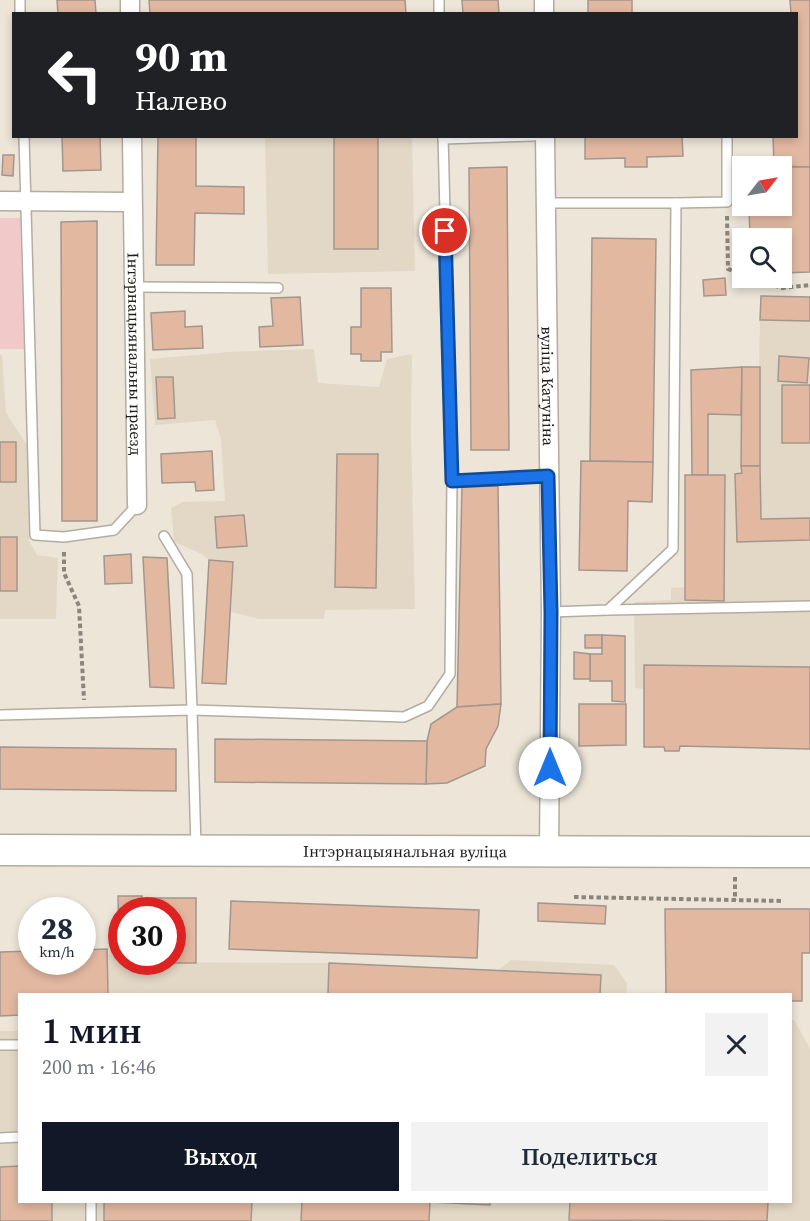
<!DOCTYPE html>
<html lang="ru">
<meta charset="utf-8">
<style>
body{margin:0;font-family:"Source Serif 4",serif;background:#f2f2f3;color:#1f2937;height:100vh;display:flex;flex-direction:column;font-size:22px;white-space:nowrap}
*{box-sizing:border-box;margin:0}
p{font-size:20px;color:#747a83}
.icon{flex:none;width:33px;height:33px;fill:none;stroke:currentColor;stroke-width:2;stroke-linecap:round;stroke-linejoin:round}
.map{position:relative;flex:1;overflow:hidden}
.details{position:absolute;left:18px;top:993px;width:774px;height:210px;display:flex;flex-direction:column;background:#fff;border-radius:0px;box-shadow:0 3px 9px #0003}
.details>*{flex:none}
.guide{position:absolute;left:12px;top:12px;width:786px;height:126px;border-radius:0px;box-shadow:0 3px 9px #0003;background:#202124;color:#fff;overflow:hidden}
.needle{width:39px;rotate:59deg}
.tools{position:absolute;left:732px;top:156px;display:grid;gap:12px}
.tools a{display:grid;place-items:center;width:60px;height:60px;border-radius:0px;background:#fff;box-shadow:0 3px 9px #0003;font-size:30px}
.speed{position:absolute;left:18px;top:897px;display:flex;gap:12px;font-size:30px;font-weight:700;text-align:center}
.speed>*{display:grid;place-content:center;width:78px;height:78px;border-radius:50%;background:#fff;box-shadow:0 3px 9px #0003;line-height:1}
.speed small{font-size:15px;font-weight:400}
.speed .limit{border:9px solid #d22;background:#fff;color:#111}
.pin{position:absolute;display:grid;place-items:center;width:51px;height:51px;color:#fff;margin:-26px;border:3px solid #fff;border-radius:50%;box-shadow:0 2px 6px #0007}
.me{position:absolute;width:66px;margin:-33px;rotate:0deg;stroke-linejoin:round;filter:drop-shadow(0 0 4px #0008)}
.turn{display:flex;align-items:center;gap:21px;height:126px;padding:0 24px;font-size:27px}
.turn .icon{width:78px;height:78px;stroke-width:2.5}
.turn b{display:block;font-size:42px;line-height:51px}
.round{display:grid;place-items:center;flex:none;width:63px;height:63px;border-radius:0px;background:#f2f2f3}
.head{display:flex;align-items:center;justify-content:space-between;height:102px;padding:0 24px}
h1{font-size:36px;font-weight:600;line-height:45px;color:#111827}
.primary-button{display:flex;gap:12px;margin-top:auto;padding:12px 24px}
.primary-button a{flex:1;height:69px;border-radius:0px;background:#111827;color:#fff;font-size:24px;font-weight:600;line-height:69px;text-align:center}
.primary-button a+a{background:#f2f2f3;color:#1f2937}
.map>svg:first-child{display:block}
</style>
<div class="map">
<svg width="810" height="1221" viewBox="0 0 810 1221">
<rect width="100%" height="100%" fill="#ece5d8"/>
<!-- built -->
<g fill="#e3d8c5">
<polygon points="265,137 412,137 415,271 268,274"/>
<polygon points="760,320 810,321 810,749 680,746 679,751 665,751 664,747 644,747 644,689 635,688 634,602 671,600 671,588 685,587 685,475 692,474 691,370 759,367"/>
<polygon points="314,349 318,383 379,387 387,359 412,354 411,430 415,609 325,610 324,619 259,619 231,612 233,562 209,560 202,554 174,542 171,508 183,502 225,501 221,439 215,420 155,425 150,359 229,352"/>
<polygon points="0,355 2,355 6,413 27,445 29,541 37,555 58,558 56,619 0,619"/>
<polygon points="119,940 121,940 122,962 329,963 499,970 511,960 614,965 627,983 626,994 108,994 107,957"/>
<polygon points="790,1020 794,1020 810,1049 810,1221 0,1221 0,1031 19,1031 20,1202 790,1202"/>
</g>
<!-- green -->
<polygon fill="#f1c9c9" points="20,218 24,349 0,349 0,218"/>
<!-- building -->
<g fill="#e2b8a1" stroke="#a3968f" stroke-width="1.5">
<polygon points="57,0 95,0 96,14 58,14"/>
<polygon points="149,0 405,0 406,13 150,14"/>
<polygon points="462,0 498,0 499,14 463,14"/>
<rect x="588" y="0" width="44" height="14"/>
<polygon points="790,0 810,0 810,167 774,166 773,136 796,136 796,14 791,14"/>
<polygon points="62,136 100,136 101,170 63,171"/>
<polygon points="158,136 196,136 196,186 244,187 244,214 195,213 194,265 156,265"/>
<rect x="334" y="136" width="44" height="113"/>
<polygon points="585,136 682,136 683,156 647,157 647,167 625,167 625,158 585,159"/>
<polygon points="3,155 14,155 13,176 2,175"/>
<polygon points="507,167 509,450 471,450 469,168"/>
<polygon points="782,167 810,167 810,272 782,273 782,238 750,238 749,206 782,206"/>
<polygon points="97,221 97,521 62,521 61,222"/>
<polygon points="592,238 656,239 653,462 590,461"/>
<polygon points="725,278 726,295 704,296 703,280"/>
<polygon points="361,288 391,288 392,352 381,352 381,361 361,361 361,354 351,354 351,327 361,327"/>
<polygon points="761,296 810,297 810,321 760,320"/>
<polygon points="300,297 303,345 260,347 259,327 273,326 271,298"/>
<polygon points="185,311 185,327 202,326 203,348 153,350 151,313"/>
<polygon points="779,356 809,358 807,383 778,381"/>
<polygon points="742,367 741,415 708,414 708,475 692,475 691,370"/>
<polygon points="742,367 760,367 760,466 741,466"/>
<polygon points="156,377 173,377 175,418 158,419"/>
<rect x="782" y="385" width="28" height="58"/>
<rect x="0" y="442" width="16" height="40"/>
<polygon points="212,451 214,490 196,491 195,482 162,483 161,454"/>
<polygon points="337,454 378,454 376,588 335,587"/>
<polygon points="581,461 653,462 652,502 628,501 627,571 579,570"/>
<polygon points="741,466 760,466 761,519 810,518 810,540 737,542 735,474 742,473"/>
<polygon points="685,475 725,475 724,601 685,600"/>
<polygon points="498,486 501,704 457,707 462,487"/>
<polygon points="244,515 247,546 217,548 215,517"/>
<rect x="0" y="537" width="17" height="54"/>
<polygon points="131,554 132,583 105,584 104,556"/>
<polygon points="143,557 167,558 174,688 150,687"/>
<polygon points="209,560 233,562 226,684 202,683"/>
<rect x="585" y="635" width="17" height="13"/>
<polygon points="602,635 625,636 625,702 612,701 612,681 590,681 590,654 602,654"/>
<polygon points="574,652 590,654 590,679 574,679"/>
<polygon points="644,665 810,667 810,749 680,746 679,751 665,751 664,747 644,747"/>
<polygon points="501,704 498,726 486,749 485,766 447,783 426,784 427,741 431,724 457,707"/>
<polygon points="579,704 626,704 626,745 579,746"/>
<polygon points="215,739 427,741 426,784 215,782"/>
<polygon points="0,747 176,749 176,791 0,789"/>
<polygon points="118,896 142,896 142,910 122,910 122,940 119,940"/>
<polygon points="150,898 196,898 196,963 150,963 172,962 172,910 150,910"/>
<polygon points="231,901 479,910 477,958 229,949"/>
<polygon points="538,903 606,906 605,924 538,921"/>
<polygon points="665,909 810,909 810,953 802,953 802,1001 790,1001 790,994 666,994"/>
<polygon points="107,949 108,994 20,994 20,1015 0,1016 0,952 32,951 32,962 82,962 82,950"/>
<polygon points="329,963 601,975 600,994 328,994"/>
<polygon points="20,1166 20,1202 52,1202 52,1221 0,1221 0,1167"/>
<polygon points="104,1202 252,1202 251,1221 104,1221"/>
<polygon points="302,1202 490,1202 490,1205 430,1202 429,1221 301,1221"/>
<polygon points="549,1202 768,1202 767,1221 569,1220 570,1202"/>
</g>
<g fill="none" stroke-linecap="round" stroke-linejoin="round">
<!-- lane casing -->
<g stroke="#b3aca0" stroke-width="12">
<g id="lane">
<polyline points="20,0 20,14"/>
<polyline points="439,0 439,14"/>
<polyline points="24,136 35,535 64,537 114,530 137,505"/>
<polyline points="443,139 534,136"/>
<polyline points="546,203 676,203 673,549 608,610 551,612"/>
<polyline points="676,203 727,202 727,136"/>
<polyline points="134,287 278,288"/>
<polyline points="452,481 548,476"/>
<polyline points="164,536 187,574 192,710 404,717 428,706 450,674 452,481 443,136"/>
<polyline points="608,610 810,606"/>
<polyline points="0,715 192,710 196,847"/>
<polyline points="0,1045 20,1045"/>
<polyline points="0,1138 20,1137"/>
<polyline points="91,1202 91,1221"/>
</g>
</g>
<!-- street casing -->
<g stroke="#b3aca0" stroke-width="21">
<g id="street">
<polyline points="130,0 130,14"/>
<polyline points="544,0 544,14"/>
<path id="s1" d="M132 136 137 505"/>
<path id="s2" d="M545 136 551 612 549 852"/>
<polyline points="0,201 132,202"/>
</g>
</g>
<!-- primary casing -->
<g stroke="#b3aca0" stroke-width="33">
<g id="primary">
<path id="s3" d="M0 850 810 852"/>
</g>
</g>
<!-- path -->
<g stroke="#8b867d" stroke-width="4" stroke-dasharray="4.5 3" stroke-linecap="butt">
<polyline points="727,216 728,269 742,274"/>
<polyline points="753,278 782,288 810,285"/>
<polyline points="64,552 64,573 79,606 84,700"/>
<polyline points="735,877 735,900"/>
<polyline points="574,897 784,901"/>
</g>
<!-- lane -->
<use href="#lane" stroke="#fff" stroke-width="9"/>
<!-- street -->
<use href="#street" stroke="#fff" stroke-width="18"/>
<!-- primary -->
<use href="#primary" stroke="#fff" stroke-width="30"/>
</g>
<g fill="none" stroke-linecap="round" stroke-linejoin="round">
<!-- route casing -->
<g stroke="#114b97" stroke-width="15">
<polyline id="route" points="445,231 452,481 548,476 551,612 550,768"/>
</g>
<!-- route -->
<use href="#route" stroke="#1a73e8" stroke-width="10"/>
</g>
<g text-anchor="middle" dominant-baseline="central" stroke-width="4.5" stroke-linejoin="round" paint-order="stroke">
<!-- street labels -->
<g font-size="16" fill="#1f1d18" stroke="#ece5d8">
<text stroke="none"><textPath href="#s1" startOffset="218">Інтэрнацыянальны праезд</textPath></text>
<text stroke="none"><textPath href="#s2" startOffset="250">вуліца Катуніна</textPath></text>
<text stroke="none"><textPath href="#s3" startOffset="405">Інтэрнацыянальная вуліца</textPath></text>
</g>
</g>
</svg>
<div class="tools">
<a><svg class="needle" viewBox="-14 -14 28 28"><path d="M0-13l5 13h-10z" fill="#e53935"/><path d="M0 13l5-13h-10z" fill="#747a83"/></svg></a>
<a><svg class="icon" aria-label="search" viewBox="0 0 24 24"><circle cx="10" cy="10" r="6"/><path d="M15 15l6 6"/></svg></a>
</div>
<div class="speed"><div>28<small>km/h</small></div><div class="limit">30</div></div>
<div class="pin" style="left:445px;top:231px;background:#d93025"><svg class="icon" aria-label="arrive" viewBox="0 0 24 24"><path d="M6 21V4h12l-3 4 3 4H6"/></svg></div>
<svg class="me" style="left:550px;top:768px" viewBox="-20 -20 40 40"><circle r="19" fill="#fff"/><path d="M0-13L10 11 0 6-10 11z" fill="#1a73e8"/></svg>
<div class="guide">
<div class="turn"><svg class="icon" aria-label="left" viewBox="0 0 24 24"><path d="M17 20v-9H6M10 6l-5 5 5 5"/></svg><div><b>90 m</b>Налево</div></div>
</div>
<section class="details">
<div class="head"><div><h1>1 мин</h1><p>200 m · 16:46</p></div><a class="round"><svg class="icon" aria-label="close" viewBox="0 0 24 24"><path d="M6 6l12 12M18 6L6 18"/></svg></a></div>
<div class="primary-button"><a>Выход</a><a>Поделиться</a></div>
</section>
</div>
